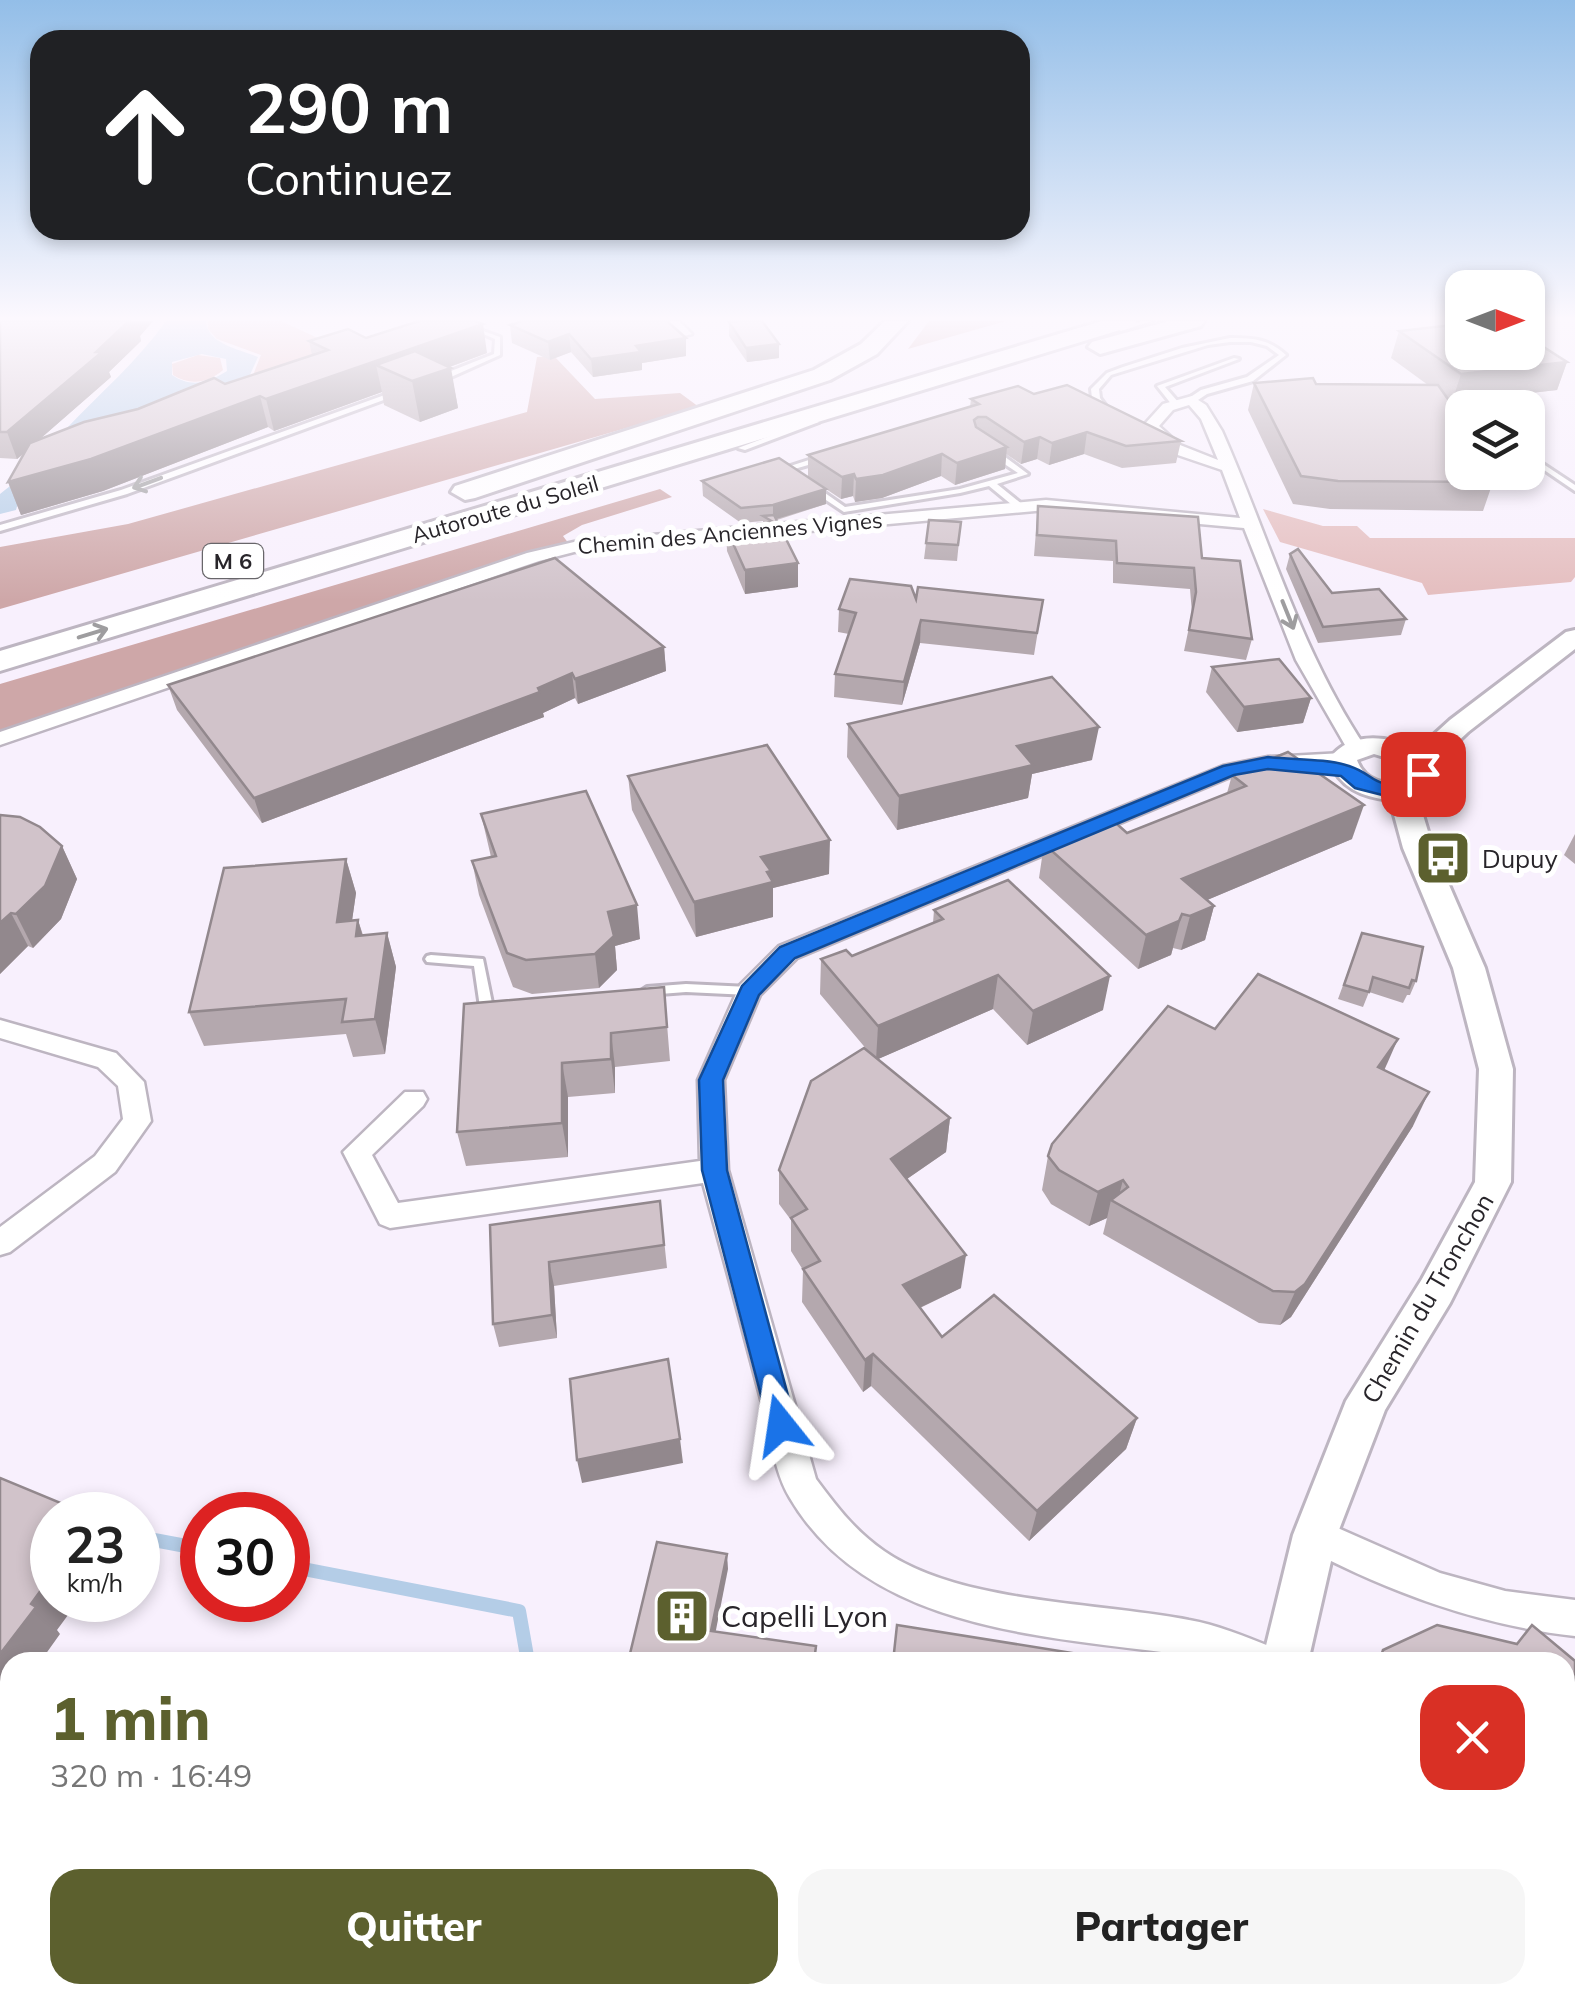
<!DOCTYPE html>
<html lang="fr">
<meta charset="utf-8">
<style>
body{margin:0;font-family:Mulish,sans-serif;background:#f6f6f6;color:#222;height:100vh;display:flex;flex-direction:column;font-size:38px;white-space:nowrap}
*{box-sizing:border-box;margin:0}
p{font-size:32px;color:#767676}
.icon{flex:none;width:55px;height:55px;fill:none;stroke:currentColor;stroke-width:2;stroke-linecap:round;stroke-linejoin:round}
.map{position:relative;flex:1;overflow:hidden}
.details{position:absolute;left:0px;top:1652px;width:1575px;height:352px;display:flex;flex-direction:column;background:#fff;border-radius:30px 30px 0 0;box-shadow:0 5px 15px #0003}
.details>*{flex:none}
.hud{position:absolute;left:30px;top:30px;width:1000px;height:210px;border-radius:30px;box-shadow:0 5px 15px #0003;background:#202124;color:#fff;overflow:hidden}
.needle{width:65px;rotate:90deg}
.buttons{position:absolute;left:1445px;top:270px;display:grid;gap:20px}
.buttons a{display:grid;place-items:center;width:100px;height:100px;border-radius:20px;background:#fff;box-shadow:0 5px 15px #0003;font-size:50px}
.speed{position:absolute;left:30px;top:1492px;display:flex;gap:20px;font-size:50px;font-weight:700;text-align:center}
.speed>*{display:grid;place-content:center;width:130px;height:130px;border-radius:50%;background:#fff;box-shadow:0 5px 15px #0003;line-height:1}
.speed small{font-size:25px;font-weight:400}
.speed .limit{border:15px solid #d22;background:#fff;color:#111}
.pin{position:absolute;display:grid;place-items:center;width:85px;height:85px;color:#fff;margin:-42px;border-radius:20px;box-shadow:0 5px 15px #0006}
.me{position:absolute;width:110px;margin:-55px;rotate:345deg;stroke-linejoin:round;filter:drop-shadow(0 0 8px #0008)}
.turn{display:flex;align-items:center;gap:35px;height:210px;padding:0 50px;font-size:45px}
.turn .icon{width:130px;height:130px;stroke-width:2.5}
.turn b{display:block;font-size:70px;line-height:85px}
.round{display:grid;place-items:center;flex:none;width:105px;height:105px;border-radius:30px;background:#f6f6f6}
.overview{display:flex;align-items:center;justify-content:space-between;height:170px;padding:0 50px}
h1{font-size:60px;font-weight:800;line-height:75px;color:#5c602e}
.action{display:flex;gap:20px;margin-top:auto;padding:20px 50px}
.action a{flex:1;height:115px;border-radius:30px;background:#5c602e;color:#fff;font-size:40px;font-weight:800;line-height:115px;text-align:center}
.action a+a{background:#f6f6f6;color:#222}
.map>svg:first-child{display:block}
</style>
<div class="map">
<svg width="1575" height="2004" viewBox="0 0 1575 2004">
<rect width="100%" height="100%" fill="#f8f0fd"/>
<!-- green -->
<g fill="#e4bdbe">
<polygon points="208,321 281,321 348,352 251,380 261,355 217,339 208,329"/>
<path d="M198 355 220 358 223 370C208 383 190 386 173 375L172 364Z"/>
<polygon points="1263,509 1323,526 1357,526 1370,538 1575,538 1575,577 1571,582 1428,595 1422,583 1280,542"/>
</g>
<!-- forest -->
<g fill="#cea7a8">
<polygon points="929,321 1006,321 908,349"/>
<polygon points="554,356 595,399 680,393 699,407 0,609 0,547 128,524 527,412 537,357"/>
<polygon points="660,489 672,497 582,525 563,536 569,544 0,734 0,684"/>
</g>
<!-- water -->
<path fill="#b4cde7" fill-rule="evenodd" d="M166 321H206C207 344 239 349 258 357L249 377 21 492 16 510 0 514V494C28 473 42 454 66 429 100 393 137 362 166 321ZM202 354 226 359 227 371C208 383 191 388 172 375V362Z"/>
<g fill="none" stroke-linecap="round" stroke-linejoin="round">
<!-- stream -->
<g stroke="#b4cde7" stroke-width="14">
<polyline points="138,1537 202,1549"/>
<polyline points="288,1566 519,1611 528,1662"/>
</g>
<!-- service casing -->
<g stroke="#bdb5c1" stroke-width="6">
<g id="service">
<polygon points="1143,321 1152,321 1121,331 1118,329"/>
<polygon points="469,326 500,337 500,355 442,381 436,381 436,377 494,354 495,339 469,328"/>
<path d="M1230 338C1254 338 1268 339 1286 355L1253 381 1207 394 1195 402H1189V398L1201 390 1247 377 1279 355 1267 346 1251 342H1230L1208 345 1111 375 1099 389 1100 398 1109 410 1108 412H1102L1092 398 1091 389 1107 373 1123 367 1182 348Z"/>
<polygon points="1234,358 1239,359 1165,387 1179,403 1178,405 1172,405 1157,386"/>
<polygon points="393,392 400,394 127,494 0,531 0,525 121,490"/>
<polygon points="812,420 819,422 745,450 738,448"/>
<polygon points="991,451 997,451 1028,474 997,484 1023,505 1023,509 1017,509 989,486 960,493 844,512 808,488 815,486 845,507 960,489 1018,473 991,455"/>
<polygon points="1528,454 1575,485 1575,491 1528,459"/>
<polygon points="812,459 815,459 815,463 791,470 796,474 795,476 789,476 781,469"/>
<polygon points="431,955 483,959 492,1003 497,1004 499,1007 497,1010 486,1011 480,1007 474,966 427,962 425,959 427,956"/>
<polygon points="686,984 749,987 755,991 749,995 686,992 647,995 641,991 647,987"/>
</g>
</g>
<!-- minor casing -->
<g stroke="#bdb5c1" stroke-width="5">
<g id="minor">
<polygon points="666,321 679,321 692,334 680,337"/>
<path d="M1192 396 1206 405 1222 431C1269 537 1300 650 1366 748L1363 752H1349L1296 660 1244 528 1046 510 574 552 539 561 0 745V732L527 553 574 542 1046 500 1240 518 1222 470 1169 452 1143 426 1163 404ZM1189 405 1201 419 1218 460 1180 445 1159 426 1173 410Z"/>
<path d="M1343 753 1353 759 1350 763 1235 775 797 958 760 995 724 1080 728 1170 816 1479C836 1506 855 1531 884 1551 961 1604 1097 1602 1189 1620 1218 1625 1249 1638 1276 1649L1281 1662H1211L1192 1656C1053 1636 870 1634 790 1498 774 1472 770 1433 762 1403 743 1330 723 1256 703 1183L390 1228 380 1224 343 1152 405 1092H423L427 1099 423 1106 372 1155 398 1203 700 1161 698 1080 740 985 779 946 1223 766 1268 757Z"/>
<polygon points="0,1020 116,1053 144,1082 151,1121 115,1172 10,1252 0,1255 0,1227 95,1156 123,1119 118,1086 98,1067 0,1038"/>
<path d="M1315 1518 1440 1573 1505 1591 1575 1600V1636C1477 1625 1390 1592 1303 1547L1298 1535 1303 1523Z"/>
<polygon points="0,1875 10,1879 10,1920 0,1916"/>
<polygon points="146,1995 204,1995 208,2004 150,2004"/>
</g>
</g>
<!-- tertiary casing -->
<g stroke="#bdb5c1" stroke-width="6">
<g id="tertiary">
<path d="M1575 630V649L1468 732 1433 765 1434 783 1417 795 1433 848 1485 968 1513 1069 1511 1182 1450 1303 1385 1410 1337 1535 1308 1662H1262L1293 1535 1346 1401 1422 1279 1475 1182 1479 1069 1453 968 1403 848 1390 800C1362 797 1339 788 1329 759 1350 731 1388 735 1417 750L1450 720 1566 632ZM1374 754 1394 760 1408 770 1407 779C1387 788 1364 781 1357 760Z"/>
<polygon points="1251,1995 1305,1995 1307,2004 1251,2004"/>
</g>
</g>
<!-- trunk casing -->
<g stroke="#bdb5c1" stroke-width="6">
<g id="trunk">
<polygon points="885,321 908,321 877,354 830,380 475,498 465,500 451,492 455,486 814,370 861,344"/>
<polygon points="1102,321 1136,321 1133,326 0,671 0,651"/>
<polygon points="1169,321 1204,321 1201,326 1100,354 1088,347 1092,342"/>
</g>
</g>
<!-- service -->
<use href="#service" fill="#fff" fill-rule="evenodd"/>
<!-- minor -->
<use href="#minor" fill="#fff" fill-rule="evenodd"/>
<!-- tertiary -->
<use href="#tertiary" fill="#fff" fill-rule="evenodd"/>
<!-- trunk -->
<use href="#trunk" fill="#fff" fill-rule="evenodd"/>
</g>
<!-- wall -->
<g fill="#b4a8ae">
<polygon points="0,321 153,321 140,336 141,341 109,372 111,377 40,439 225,384 312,355 309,341 366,338 487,353 450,367 458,408 420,422 384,405 382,392 274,431 268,427 103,491 21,515 8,482 25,453 17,459 0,458"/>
<polygon points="729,322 779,358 747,362 729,336"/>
<polygon points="510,325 686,338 686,356 642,363 642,370 593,377 571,352 550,360 512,343"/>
<polygon points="1399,331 1567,362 1557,390 1452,402 1449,400 1462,419 1462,472 1493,482 1483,511 1330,509 1293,504 1248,410 1254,383 1428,385 1391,358"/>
<polygon points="1034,394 1181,441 1176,463 1122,468 1084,454 1049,465 1037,459 1021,464 1006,454 1005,469 955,485 941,476 882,498 855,502 853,496 841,499 826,489 826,504 777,520 798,587 745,594 727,551 726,528 763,523 763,521 741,523 703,496 702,481 808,477 808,455 970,407 971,399"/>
<polygon points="1038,506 1202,558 1252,639 1246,660 1184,651 1192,613 1190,589 1113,583 1113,561 1034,556"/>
<polygon points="961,522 957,561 924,559 926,543"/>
<polygon points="1290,554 1332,593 1406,619 1401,635 1318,643 1286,569"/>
<polygon points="916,599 1043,600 1034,655 920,643 902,705 834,697 835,674 849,634 838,632 839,609"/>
<polygon points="664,647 666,671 578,704 575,698 543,713 544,717 262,823 177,710 168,685"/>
<polygon points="1212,667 1311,698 1303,723 1237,732 1206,692"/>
<polygon points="848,724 1092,760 1032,774 1028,798 897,830 847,757"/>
<polygon points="1232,775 1352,839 1207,900 1214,906 1205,940 1181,950 1173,948 1171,955 1138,969 1039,878 1044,844 1127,833 1227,793"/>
<polygon points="628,776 829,874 773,888 773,917 696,937 632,810"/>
<polygon points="481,814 640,939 615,946 617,970 599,988 532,994 513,987 479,895 472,861 491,857"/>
<polygon points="0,815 62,846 77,879 61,919 33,948 28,946 0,974"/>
<polygon points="1575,834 1575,864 1564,855"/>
<polygon points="346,859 356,893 352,920 358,920 363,935 387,933 396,967 385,1054 353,1057 346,1034 204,1046 189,1012"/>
<polygon points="934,910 1103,1010 1027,1045 993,1009 878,1059 950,1118 946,1152 907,1179 961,1288 920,1308 942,1337 1137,1418 1126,1449 1029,1541 871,1386 863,1392 802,1302 803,1270 791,1251 791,1220 779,1204 779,1170 868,1051 820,994 821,959 852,956 933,923"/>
<polygon points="1362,933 1416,981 1410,995 1407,995 1403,1003 1369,992 1363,1007 1338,999"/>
<polygon points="664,987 670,1061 615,1067 615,1093 568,1097 568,1157 466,1166 457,1132"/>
<polygon points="1215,1029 1384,1070 1413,1126 1291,1317 1280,1325 1259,1323 1103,1234 1107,1218 1089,1226 1051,1204 1042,1190 1048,1156"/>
<polygon points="660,1201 667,1268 554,1286 557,1338 499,1347 493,1324 490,1225"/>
<polygon points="1575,1939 1575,2004 1496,2004 1494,1995 1565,1995 1565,1945"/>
<polygon points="1012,1995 1189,1995 1190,2004 1012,2004"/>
</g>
<!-- shaded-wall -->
<g fill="#92888d">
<polygon points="129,321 153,321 140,336 141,341 109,372 111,377 17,459 7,432"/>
<polygon points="483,324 487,353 411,381 376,365 382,392 274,431 266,399"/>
<polygon points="569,334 571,352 550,360 548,342"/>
<polygon points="686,338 686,356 642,363 642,370 593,377 591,359 636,346"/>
<polygon points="779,344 779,358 747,362 746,348"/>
<polygon points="1567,362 1557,390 1452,402 1461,374"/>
<polygon points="451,368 458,408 420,422 412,381"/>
<polygon points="260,396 268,427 103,491 21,515 8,482"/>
<polygon points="1087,432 1084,454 1049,465 1052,443"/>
<polygon points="1040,437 1037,459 1021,464 1024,442"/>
<polygon points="1007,447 1005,469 955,485 957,463"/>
<polygon points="942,454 941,476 882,498 855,502 856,479"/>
<polygon points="854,474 853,496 841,499 842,477"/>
<polygon points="826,489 826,504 773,520 773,505"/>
<polygon points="798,563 798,587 745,594 745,570"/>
<polygon points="921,620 920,643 902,705 904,682"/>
<polygon points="664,647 666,671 578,704 575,679"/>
<polygon points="572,673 575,698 543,713 544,717 262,823 254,798 538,688"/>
<polygon points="1311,698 1303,723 1237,732 1244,707"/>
<polygon points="1099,727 1092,760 1032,774 1028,798 897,830 899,796 1017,746"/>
<polygon points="1364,805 1352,839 1174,914 1182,879"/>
<polygon points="830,840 829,874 773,888 773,917 696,937 694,902 761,857"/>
<polygon points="62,846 77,879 61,919 33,948 16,914"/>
<polygon points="346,859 356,893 347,956 337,922"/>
<polygon points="637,905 640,939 615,946 617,970 599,988 595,954 608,912"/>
<polygon points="1214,906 1205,940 1181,950 1190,916"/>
<polygon points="11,913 28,946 0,974 0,923"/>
<polygon points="1182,914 1171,955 1138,969 1146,935"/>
<polygon points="358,920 368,954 356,936"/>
<polygon points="387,933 396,967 385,1054 375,1019"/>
<polygon points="998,975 993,1009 876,1060 878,1026"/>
<polygon points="1110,976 1103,1010 1027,1045 1033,1011"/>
<polygon points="611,1033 615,1067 615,1093 611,1059"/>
<polygon points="1398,1039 1383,1073 1378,1067"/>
<polygon points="562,1063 568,1097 568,1157 562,1123"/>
<polygon points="1429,1092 1413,1126 1291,1317 1280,1325 1295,1292"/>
<polygon points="950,1118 946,1152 888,1192 891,1159"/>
<polygon points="1123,1180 1117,1203 1111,1200 1107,1218 1089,1226 1098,1192"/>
<polygon points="966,1255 961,1288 900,1317 903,1285"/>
<polygon points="549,1262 554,1286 557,1338 552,1315"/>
<polygon points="873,1354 871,1386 863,1392 865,1360"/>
<polygon points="1137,1418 1126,1449 1029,1541 1037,1511"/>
<polygon points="680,1439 683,1463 582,1483 577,1460"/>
<polygon points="727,1554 728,1569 713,1645 711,1631"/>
<polygon points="52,1575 52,1600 79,1600 57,1630 60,1634 40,1662 10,1662 10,1704 0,1718 0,1654 31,1604"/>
</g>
<!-- building -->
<g fill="#d1c3ca" stroke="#92888d" stroke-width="2.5">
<polygon points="0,321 129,321 96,352 102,352 7,432 0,432"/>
<polygon points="419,321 475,321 483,324 266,399 260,396 91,459 8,482 30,443 84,422 138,409 214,378 225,384 328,350 309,341 348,329 366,338"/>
<polygon points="523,321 667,321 686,338 636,346 641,352 591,359 569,334 548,342 510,325"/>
<polygon points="741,321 762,321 779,344 746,348 729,322"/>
<polygon points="1462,324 1462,352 1528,352 1528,337 1567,362 1461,374 1399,331"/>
<polygon points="415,351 451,368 412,381 376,365"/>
<polygon points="1313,378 1316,384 1438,385 1462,419 1462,432 1458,432 1462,439 1462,472 1486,472 1493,482 1338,481 1301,476 1254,383"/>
<polygon points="1067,385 1181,441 1126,446 1087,432 1052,443 1040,437 1024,442 986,417 978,417 974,420 976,427 1007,447 957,463 942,454 883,475 856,479 854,474 842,477 808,455 979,404 971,399 1018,386 1034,394"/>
<polygon points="779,458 826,489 773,505 741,508 702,481"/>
<polygon points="1038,506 1198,517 1202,558 1240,561 1252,639 1189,630 1196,592 1194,568 1117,563 1116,541 1037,535"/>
<polygon points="774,515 798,563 745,570 726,528 773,522 763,516"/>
<polygon points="929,520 961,522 958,545 926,543"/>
<polygon points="1298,549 1332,593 1379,589 1406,619 1323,627 1290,554"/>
<polygon points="555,558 664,647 575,679 572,673 538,688 540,692 254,798 168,685"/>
<polygon points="850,579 911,586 916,599 918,587 1043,600 1037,633 921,620 904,682 835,674 856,613 839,609"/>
<polygon points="1279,659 1311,698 1244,707 1212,667"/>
<polygon points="1052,677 1099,727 1017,746 1033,765 899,796 848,724"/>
<polygon points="767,745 830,840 761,857 771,871 767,872 773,882 694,902 628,776"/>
<polygon points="1288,752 1364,805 1182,879 1214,906 1190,916 1182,914 1179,921 1146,935 1044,844 1109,817 1127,833 1246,786 1232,775"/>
<polygon points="586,791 637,905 608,912 614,936 595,954 526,960 507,953 472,861 496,856 481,814"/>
<polygon points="0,815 20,817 40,827 62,846 45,886 16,914 11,913 0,923"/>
<polygon points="346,859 337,922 358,920 356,936 387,933 375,1019 342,1022 346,999 189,1012 224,868"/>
<polygon points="1008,880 1110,976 1033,1011 998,975 878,1026 821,959 846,950 852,956 943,919 934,910"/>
<polygon points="1362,933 1423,947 1416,981 1412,980 1409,988 1373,977 1369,992 1344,985"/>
<polygon points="1258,974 1398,1039 1378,1067 1429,1092 1305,1284 1295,1292 1273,1291 1111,1200 1128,1187 1123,1180 1098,1192 1059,1170 1048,1156 1052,1144 1168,1006 1215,1029"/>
<polygon points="664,987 667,1027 611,1033 611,1059 562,1063 562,1123 457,1132 464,1004"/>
<polygon points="864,1048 950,1118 891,1159 966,1255 903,1285 942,1337 994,1295 1137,1418 1037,1511 873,1354 865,1360 803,1269 820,1261 791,1218 807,1209 779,1170 811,1081"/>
<polygon points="660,1201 664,1245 549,1262 552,1315 493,1324 490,1225"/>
<polygon points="668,1359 680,1439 577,1460 570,1379"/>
<polygon points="0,1478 80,1511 77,1515 52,1515 52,1575 31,1604 36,1607 0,1654"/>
<polygon points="657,1542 727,1554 711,1631 816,1646 814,1662 628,1662"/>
<polygon points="897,1625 1128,1662 893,1662"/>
<polygon points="1437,1625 1517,1644 1532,1625 1575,1661 1575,1680 1566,1692 1575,1712 1575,1839 1565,1845 1565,1662 1379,1662 1383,1650"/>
<polygon points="1565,1949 1575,1950 1575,2004 1528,2004 1527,1995 1565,1995"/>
<polygon points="1063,1995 1189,1995 1190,2004 1081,2004 1082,1998"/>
</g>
<!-- one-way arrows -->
<defs><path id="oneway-shaft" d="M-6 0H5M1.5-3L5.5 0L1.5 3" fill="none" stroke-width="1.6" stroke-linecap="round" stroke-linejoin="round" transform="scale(2.5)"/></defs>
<g stroke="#9e9d9f">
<use href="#oneway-shaft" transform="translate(147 483) rotate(160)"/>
<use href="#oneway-shaft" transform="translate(1288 615) rotate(68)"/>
<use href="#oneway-shaft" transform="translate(93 633) rotate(-17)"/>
</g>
<!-- sky -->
<linearGradient id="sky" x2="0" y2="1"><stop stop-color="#93bee8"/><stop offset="0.53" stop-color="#fcf8fe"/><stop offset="1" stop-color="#fcf8fe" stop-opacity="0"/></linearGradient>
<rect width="1575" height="601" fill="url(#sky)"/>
<!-- route -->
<path fill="#1a73e8" stroke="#114b97" stroke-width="2.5" d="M1268 757C1294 760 1324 758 1349 766 1377 775 1370 789 1409 782L1416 770H1430L1433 774 1423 791 1390 797 1355 788 1341 776 1268 769 1234 775 795 958 759 995 723 1080 727 1170 796 1425 791 1434 781 1438 771 1434 702 1170 699 1080 742 986 780 947 1223 766Z"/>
<!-- icons -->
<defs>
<g id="bus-square" transform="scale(2.875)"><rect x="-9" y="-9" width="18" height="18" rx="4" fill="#5c602e" stroke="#fff"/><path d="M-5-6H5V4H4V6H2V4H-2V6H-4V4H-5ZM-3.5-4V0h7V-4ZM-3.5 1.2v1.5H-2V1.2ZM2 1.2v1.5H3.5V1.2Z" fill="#fff"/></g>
<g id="building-square" transform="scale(2.875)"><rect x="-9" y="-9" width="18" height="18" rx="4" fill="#5c602e" stroke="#fff"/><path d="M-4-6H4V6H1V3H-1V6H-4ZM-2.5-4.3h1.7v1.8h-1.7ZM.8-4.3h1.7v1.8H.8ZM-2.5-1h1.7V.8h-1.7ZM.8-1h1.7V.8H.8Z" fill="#fff"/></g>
</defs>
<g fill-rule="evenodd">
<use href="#bus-square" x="1443" y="858"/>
<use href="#building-square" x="682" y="1616"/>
</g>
<g text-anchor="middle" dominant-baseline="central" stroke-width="10" stroke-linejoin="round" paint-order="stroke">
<!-- far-street labels -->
<g font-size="22" fill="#28252a" stroke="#fff">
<text transform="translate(505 509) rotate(-16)">Autoroute du Soleil</text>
<text transform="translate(730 533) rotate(-5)">Chemin des Anciennes Vignes</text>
</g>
<!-- shield labels -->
<rect fill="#fff" stroke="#68666a" stroke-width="2.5" x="203" y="544" width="60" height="34" rx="8"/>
<g font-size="22" font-weight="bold" fill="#28252a">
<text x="233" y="561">M 6</text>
</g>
<!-- poi labels -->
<g font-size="25" fill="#28252a" stroke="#fff" text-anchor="start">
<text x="1482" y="858">Dupuy</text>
</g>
<!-- street labels -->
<g font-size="25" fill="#28252a" stroke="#fff">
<text transform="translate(1427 1298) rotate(-60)">Chemin du Tronchon</text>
</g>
<!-- near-poi labels -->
<g font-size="30" fill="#28252a" stroke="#fff" text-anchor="start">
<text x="721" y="1616">Capelli Lyon</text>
</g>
</g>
</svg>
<div class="buttons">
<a><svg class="needle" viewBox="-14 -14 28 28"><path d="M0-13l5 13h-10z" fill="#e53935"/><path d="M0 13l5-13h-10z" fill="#767676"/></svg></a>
<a><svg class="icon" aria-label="layers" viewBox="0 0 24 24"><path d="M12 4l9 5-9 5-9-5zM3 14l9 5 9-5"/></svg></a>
</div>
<div class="speed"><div>23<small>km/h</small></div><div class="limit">30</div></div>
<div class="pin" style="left:1423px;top:774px;background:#d93025"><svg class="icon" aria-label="arrive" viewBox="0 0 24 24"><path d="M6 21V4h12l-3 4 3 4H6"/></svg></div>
<svg class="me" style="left:781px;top:1425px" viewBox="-20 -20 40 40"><path d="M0-17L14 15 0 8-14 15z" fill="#1a73e8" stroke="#fff" stroke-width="4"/></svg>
<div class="hud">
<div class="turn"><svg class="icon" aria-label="ahead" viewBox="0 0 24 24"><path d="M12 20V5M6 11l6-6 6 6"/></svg><div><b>290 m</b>Continuez</div></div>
</div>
<section class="details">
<div class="overview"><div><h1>1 min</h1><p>320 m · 16:49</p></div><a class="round" style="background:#d93025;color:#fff"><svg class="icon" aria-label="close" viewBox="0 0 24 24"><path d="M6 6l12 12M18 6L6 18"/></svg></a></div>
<div class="action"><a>Quitter</a><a>Partager</a></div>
</section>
</div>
